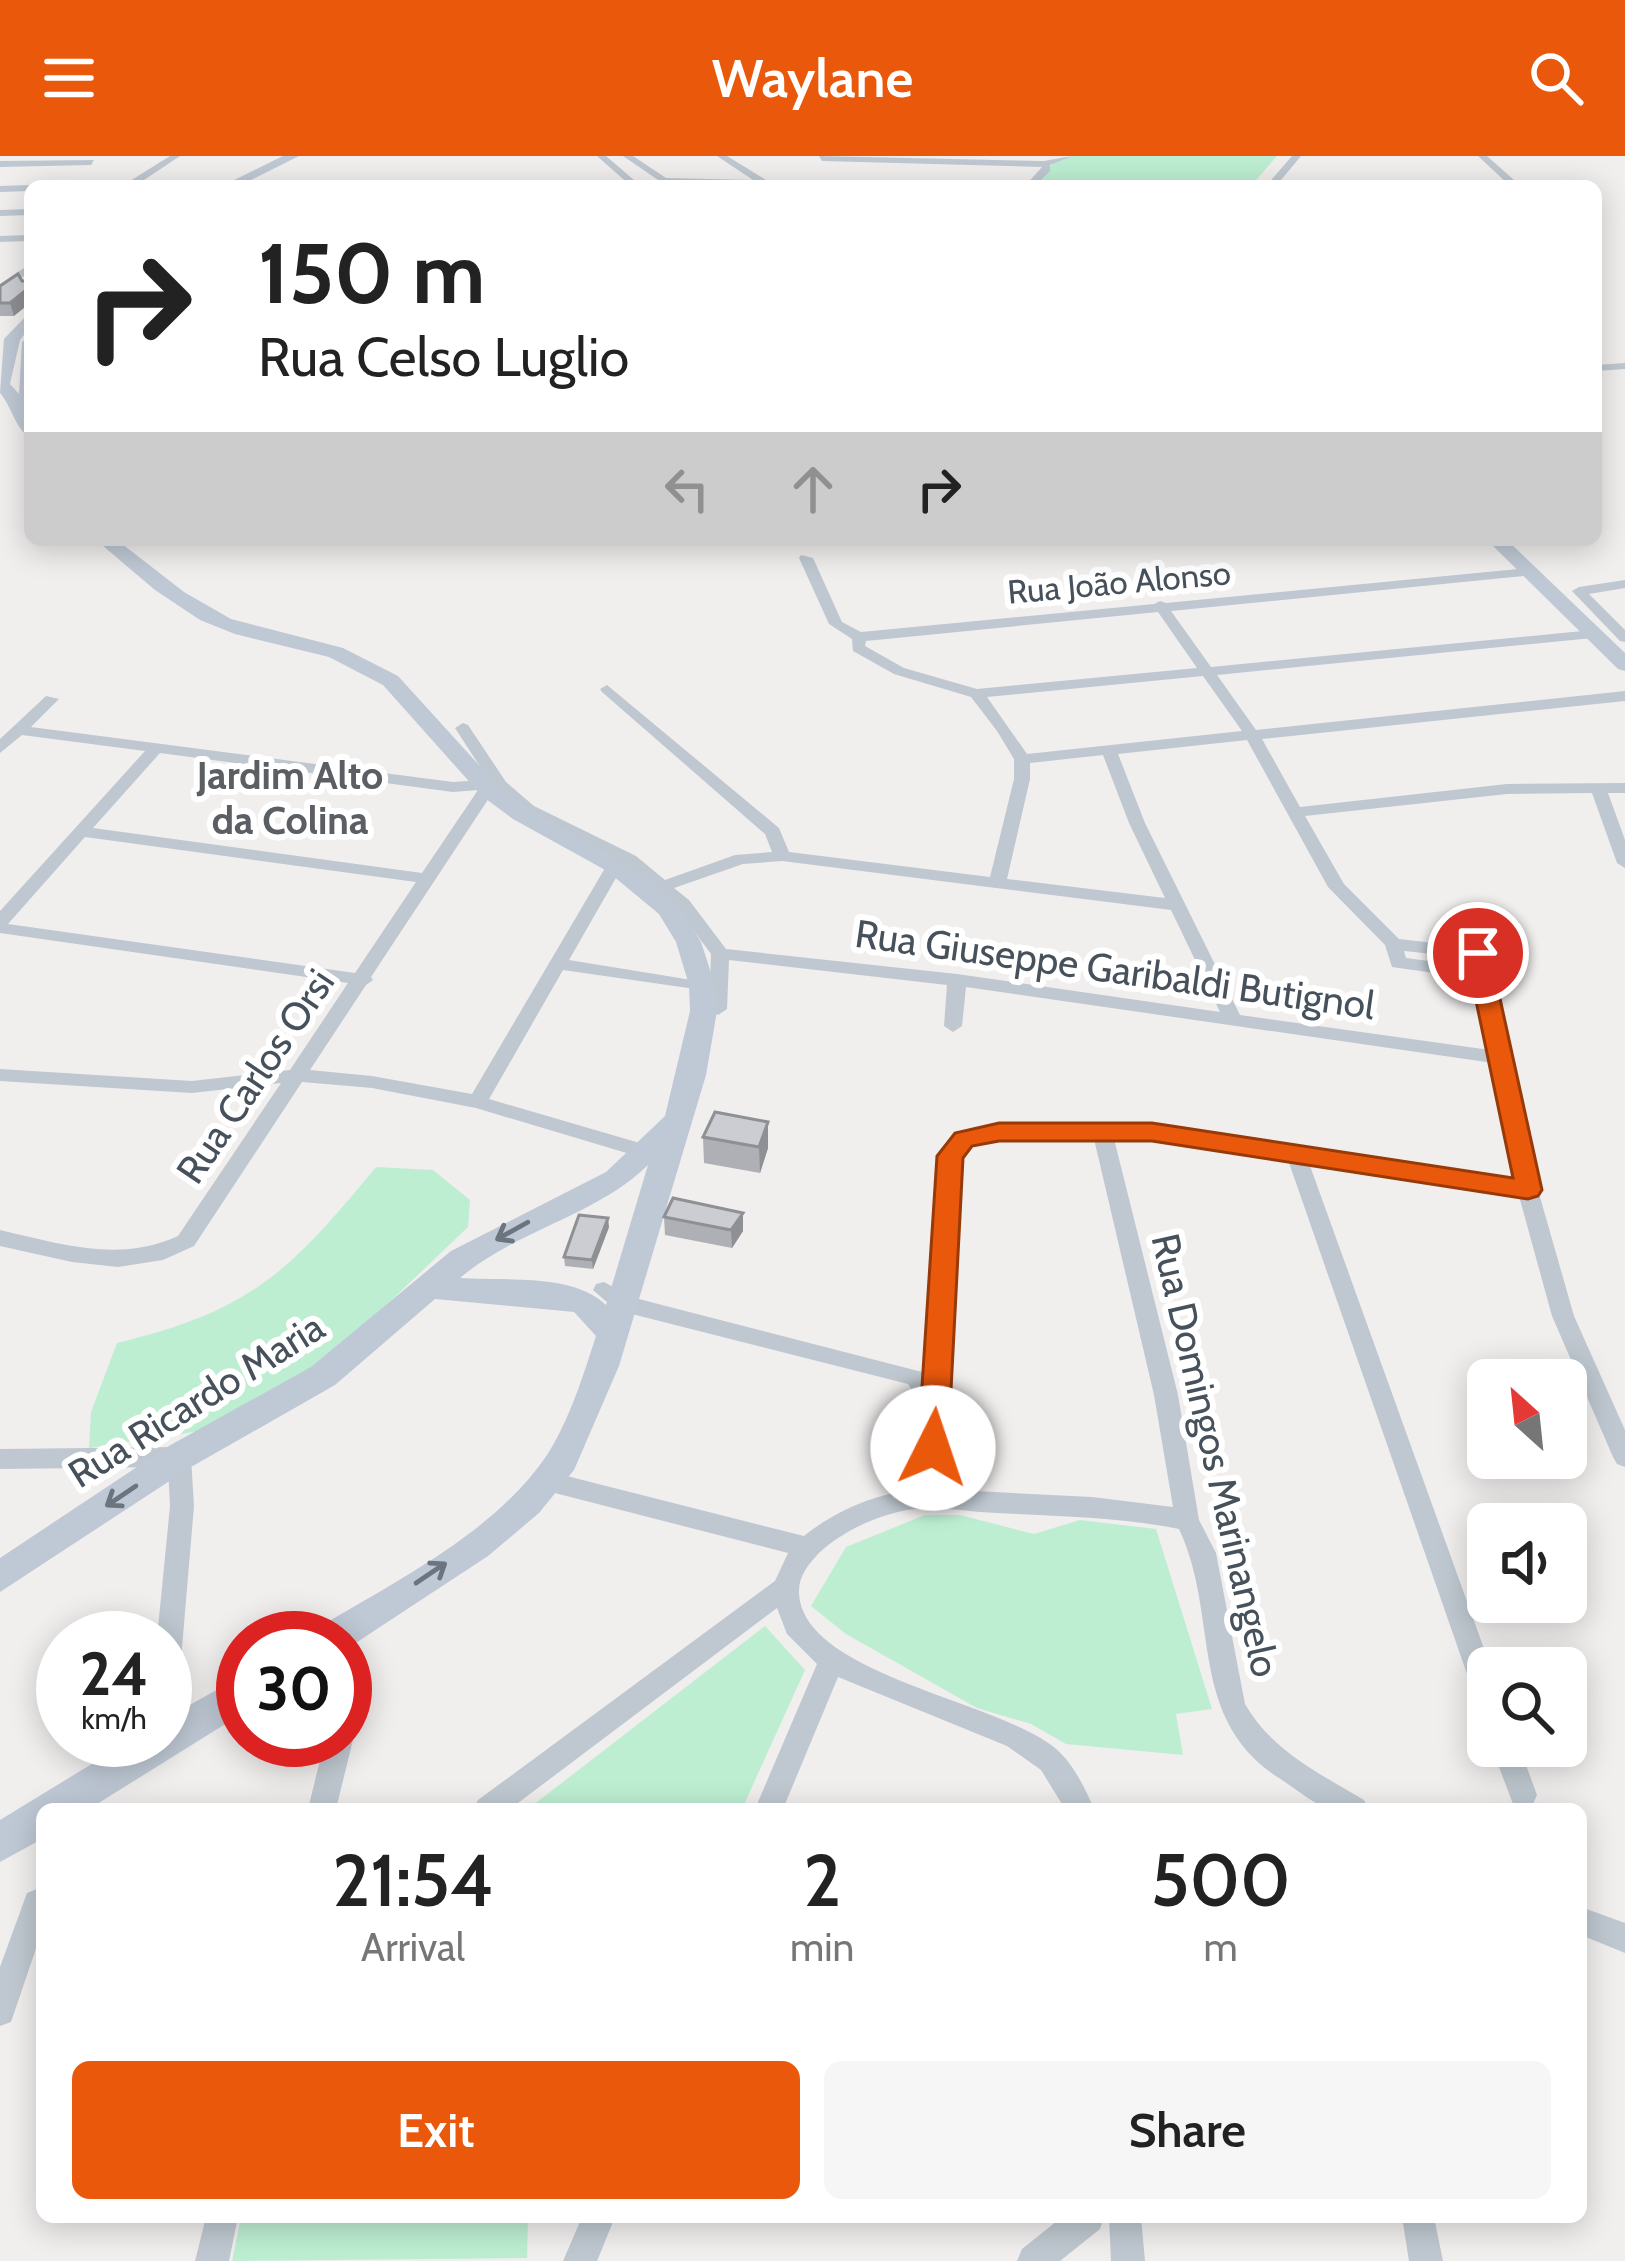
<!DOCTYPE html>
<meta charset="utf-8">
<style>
body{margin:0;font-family:Cabin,sans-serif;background:#f6f6f6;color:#222;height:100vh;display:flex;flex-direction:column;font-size:45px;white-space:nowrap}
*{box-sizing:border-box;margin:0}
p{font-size:39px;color:#767676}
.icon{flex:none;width:66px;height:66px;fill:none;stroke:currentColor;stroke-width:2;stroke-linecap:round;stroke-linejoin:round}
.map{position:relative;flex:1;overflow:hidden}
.panel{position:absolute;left:36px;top:1647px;width:1551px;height:420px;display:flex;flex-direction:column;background:#fff;border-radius:18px;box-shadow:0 6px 30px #0003}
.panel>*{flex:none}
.guide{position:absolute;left:24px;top:24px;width:1578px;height:366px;border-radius:18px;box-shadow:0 6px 30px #0003;background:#fff;color:#222;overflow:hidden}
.needle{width:78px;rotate:333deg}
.buttons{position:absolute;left:1467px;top:1203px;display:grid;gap:24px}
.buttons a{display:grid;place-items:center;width:120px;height:120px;border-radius:18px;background:#fff;box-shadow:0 6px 30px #0003;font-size:60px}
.speed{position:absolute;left:36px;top:1455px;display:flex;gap:24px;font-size:60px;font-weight:700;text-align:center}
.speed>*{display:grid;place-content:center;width:156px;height:156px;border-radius:50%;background:#fff;box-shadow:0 6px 30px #0003;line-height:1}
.speed small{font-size:30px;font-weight:400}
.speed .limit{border:18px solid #d22;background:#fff;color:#111}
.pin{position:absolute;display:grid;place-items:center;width:102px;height:102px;color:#fff;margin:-51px;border:6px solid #fff;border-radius:50%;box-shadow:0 3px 12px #0007}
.me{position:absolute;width:132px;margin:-66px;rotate:4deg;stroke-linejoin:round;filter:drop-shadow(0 0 9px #0008)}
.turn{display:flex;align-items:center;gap:42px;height:252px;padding:0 36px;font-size:54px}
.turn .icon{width:156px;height:156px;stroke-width:2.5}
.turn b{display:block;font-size:84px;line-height:102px}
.lanes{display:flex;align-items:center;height:114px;padding:0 36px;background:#0003;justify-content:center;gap:60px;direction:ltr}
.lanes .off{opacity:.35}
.eta{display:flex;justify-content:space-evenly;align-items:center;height:204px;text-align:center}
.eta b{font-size:72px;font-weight:600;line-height:84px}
.cta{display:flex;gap:24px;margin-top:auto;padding:24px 36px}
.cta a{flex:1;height:138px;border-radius:18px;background:#ea580c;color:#fff;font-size:48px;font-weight:600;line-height:138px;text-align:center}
.cta a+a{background:#f6f6f6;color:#222}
header{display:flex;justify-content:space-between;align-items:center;height:156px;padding:0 36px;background:#ea580c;color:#fff;font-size:54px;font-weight:600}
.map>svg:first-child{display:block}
</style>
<header><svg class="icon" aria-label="menu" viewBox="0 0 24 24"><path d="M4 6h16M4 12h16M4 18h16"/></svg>Waylane<svg class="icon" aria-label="search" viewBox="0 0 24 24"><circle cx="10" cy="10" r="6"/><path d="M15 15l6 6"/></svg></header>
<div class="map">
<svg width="1625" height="2105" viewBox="0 0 1625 2105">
<rect width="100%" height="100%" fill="#f1eeee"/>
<!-- green -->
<g fill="#bdeed2">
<polygon points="1072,0 1277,0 1251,30 1036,30 1053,7"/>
<path d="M376 1011 433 1014 470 1044 468 1071 359 1175 305 1216 200 1275 89 1292 91 1256 117 1187C252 1155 291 1114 376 1011Z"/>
<polygon points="925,1359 960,1359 1034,1378 1080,1364 1156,1373 1212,1553 1176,1558 1183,1599 1066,1588 1031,1568 977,1552 846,1478 811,1450 846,1391"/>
<polygon points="765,1470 805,1514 742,1653 528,1653"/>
<polygon points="241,2061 528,2061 527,2102 232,2105"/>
</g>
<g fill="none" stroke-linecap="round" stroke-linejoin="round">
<!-- street -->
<g fill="#bfc8d0" fill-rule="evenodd">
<polygon points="170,0 180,0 135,30 76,30 130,25"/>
<polygon points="597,0 606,0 641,30 631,30"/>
<polygon points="623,0 633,0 666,22 753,24 717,0 727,0 766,24 944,30 664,28"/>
<polygon points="819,0 1044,5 1072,0 1050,9 1050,15 1035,30 1025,30 1042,11 822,5"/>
<polygon points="1292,0 1301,0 1276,30 1266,30"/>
<polygon points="1478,0 1487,0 1514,24 1514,28 1508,28"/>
<polygon points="94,4 91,9 0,11 0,5"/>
<polygon points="30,29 33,30 30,35 0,36 0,30"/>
<polygon points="30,53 30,59 0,60 0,54"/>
<polygon points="30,79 30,85 0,86 0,80"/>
<polygon points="30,108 30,116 0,136 0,128"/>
<polygon points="1625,207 1625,213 1596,215 1596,209"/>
<path d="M801 399 813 402 842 466 861 476 1154 448 1160 445 1166 447 1528 412 1535 416 1533 419 1171 455 1211 511 1593 474 1600 478 1593 482 1217 519 1256 574 1625 535V545L1262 583 1300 651 1507 628 1625 627V637H1608L1625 684V712L1617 707 1592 637 1507 638 1305 660 1344 728 1399 783 1478 792 1487 797 1538 1034 1574 1160 1625 1274V1311L1617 1308 1613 1301 1552 1160 1519 1040 1309 1007 1491 1512H1488V1553L1479 1549 1475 1541 1288 1004 1152 983H1114L1178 1239 1199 1364 1216 1397 1245 1548C1272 1595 1319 1617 1364 1644L1368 1653C1357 1653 1341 1656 1330 1653 1315 1649 1296 1633 1282 1624 1185 1564 1221 1462 1179 1373 1119 1361 1058 1360 997 1357 967 1356 937 1349 907 1354 875 1360 841 1376 818 1398 808 1409 798 1421 799 1438 804 1519 999 1545 1055 1592 1073 1607 1085 1632 1094 1653H1065L1041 1614 1007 1590 838 1521 783 1653H755L817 1508 787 1478 777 1452 510 1653H474L478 1644 775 1425 788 1397 547 1335 538 1332 535 1325 538 1318 547 1315 804 1380C841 1350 892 1331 940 1332 914 1301 929 1286 924 1254 922 1245 913 1236 908 1228L616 1154 593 1134 596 1128 604 1126 631 1141 926 1217 940 1001 957 978 999 969H1152L1516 1025 1493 907 966 831 962 870 953 876 944 870 947 829 729 804 727 853 718 859 709 853V835L563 814 489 943 667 995 670 1000 667 1005 660 1007 476 952 372 932 302 926 194 1090 163 1104 118 1111 72 1106 0 1090V1074C61 1088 119 1107 178 1080L281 927 192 937 0 925V913L192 925 290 914 348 827 0 777V755L145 595 22 579 0 597V583L46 540 59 543 31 571 453 626 483 624 492 629 455 572 463 567 468 569 506 626 534 650 636 700 665 724 735 699 772 696 765 678 602 536 600 533 607 529 779 672 789 696 990 721 1014 623V603L997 575 971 541 894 518 853 495 852 483 829 468 799 402ZM1158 456 1197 512 977 533 904 512 865 490 866 485ZM1203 520 1242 575 1027 598 987 541ZM1247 584 1328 731 1385 789 1392 811 1476 823 1490 894 1240 859 1145 667 1118 598ZM160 597 453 636 478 634 422 717 93 672ZM1103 599 1129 667 1165 742 1007 723 1030 623V607ZM495 633 522 656 614 702 608 707 472 938 372 920 310 914 366 829 373 824 371 821ZM85 681 416 726 355 817 8 768ZM782 705 1171 754 1220 856 957 818 726 793 689 744 674 732 743 708ZM624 708 677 752 711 798 710 827 569 804ZM1404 795 1471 802 1474 811 1406 802ZM999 983H1094L1154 1239 1173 1351 1092 1341 974 1335 953 1315 945 1292 960 1002 971 989Z"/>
<polygon points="1625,424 1625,432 1589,438 1625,474 1625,486 1620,485 1572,435 1579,431"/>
<polygon points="179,1291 187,1294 191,1301 194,1350 178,1539 174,1547 165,1551 165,1482 157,1482 170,1350 168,1311 0,1313 0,1293"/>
<path d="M345 1498 354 1502C362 1519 362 1551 355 1568L345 1571Z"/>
<polygon points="345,1574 353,1584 336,1653 308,1653 325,1584 345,1584"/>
<polygon points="1491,1590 1519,1590 1537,1639 1533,1648 1523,1652 1513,1648"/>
<polygon points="37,1733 42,1735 42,1775 11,1866 0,1870 0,1811 27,1737"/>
<polygon points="1581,1751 1625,1767 1625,1797 1581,1779"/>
<polygon points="206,2061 238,2061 229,2105 195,2105"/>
<polygon points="582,2061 615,2061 597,2105 563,2105"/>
<polygon points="1062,2061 1104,2061 1100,2073 1060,2105 1017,2105 1022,2093"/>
<polygon points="1109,2061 1141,2061 1145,2105 1111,2105"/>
<polygon points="1402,2061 1434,2061 1443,2105 1409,2105"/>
</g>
<!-- secondary -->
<g fill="#bfc9d5" fill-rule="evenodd">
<polygon points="283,0 299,0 239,30 222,30"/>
<path d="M30 156V171L20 184 10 228 19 238 22 186 30 181V281C17 276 11 249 0 237L4 183Z"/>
<path d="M96 384H117L184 436 231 463 343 492 398 520 498 630 529 653 653 724 678 749 701 786 715 829 717 855 706 919 619 1210 574 1314 539 1357 488 1400 345 1494V1482H315L321 1470C398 1424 496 1375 547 1299 570 1263 583 1220 596 1180L574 1156 435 1143 335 1229 191 1311 0 1436V1402L167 1291 311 1211 451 1095 606 1016 665 960 690 855 689 829 676 786 659 758 607 715 513 663 482 640 383 529 329 501 235 478 200 464 155 434ZM648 1009 606 1149C574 1117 503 1125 460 1122 516 1074 596 1060 648 1009Z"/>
<polygon points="1487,384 1507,384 1625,497 1625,515 1618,513"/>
<polygon points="243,1519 243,1557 89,1653 42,1653 42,1683 0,1706 0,1664 131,1584 165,1584 165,1563"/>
</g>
</g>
<!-- wall -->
<g fill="#afb0b5">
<polygon points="18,118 14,160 0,160 0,130"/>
<polygon points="768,966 768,992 760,1017 704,1007 703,981"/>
<polygon points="743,1057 743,1075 732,1092 665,1079 664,1061"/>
<polygon points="609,1071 593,1113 565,1110 564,1101"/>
</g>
<!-- shaded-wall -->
<g fill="#8e9094">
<polygon points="30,131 30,147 14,160 10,147"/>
<polygon points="768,966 768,992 760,1017 759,991"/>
<polygon points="743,1057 743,1075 732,1092 731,1074"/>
<polygon points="608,1062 609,1071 593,1113 592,1104"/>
</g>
<!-- building -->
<g fill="#cbcdd3" stroke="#8e9094" stroke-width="3">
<polygon points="18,118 22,125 30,125 30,131 10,147 0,147 0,130"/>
<polygon points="715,956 768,966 759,991 703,981"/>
<polygon points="673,1042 743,1057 731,1074 664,1061"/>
<polygon points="579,1059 608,1062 592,1104 564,1101"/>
</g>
<!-- one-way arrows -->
<defs><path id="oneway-shaft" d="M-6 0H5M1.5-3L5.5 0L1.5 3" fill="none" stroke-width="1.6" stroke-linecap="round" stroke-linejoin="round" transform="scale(3)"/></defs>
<g stroke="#6b7580">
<use href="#oneway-shaft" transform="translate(512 1075) rotate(151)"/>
<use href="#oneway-shaft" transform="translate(121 1340) rotate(146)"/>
<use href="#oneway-shaft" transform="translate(431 1417) rotate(-34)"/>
</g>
<!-- route -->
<polygon fill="#ea580c" stroke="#983908" stroke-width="3" points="1478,790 1490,797 1542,1034 1538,1040 1528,1043 1152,985 999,985 972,990 963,1002 948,1292 944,1301 933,1305 922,1301 918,1292 937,1000 955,977 999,967 1152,967 1513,1022 1466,797"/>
<g text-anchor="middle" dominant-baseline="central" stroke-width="12" stroke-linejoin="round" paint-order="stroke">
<!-- far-street labels -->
<g font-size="33" fill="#47515b" stroke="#fff">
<text transform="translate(1119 426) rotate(-5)">Rua João Alonso</text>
</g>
<!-- far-quarter labels -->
<g font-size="39" font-weight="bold" fill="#5b5e63" stroke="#fff">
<text x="290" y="619">Jardim Alto<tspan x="290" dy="45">da Colina</tspan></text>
</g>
<!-- street labels -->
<g font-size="39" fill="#47515b" stroke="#fff">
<text transform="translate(1115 813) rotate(8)">Rua Giuseppe Garibaldi Butignol</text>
<text transform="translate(255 920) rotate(-56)">Rua Carlos Orsi</text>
<text transform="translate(196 1244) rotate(-32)">Rua Ricardo Maria</text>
<text transform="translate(1216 1299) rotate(77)">Rua Domingos Marinangelo</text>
</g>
</g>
</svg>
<div class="buttons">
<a><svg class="needle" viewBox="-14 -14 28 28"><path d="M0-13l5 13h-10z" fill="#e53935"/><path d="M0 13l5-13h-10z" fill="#767676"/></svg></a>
<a><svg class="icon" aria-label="sound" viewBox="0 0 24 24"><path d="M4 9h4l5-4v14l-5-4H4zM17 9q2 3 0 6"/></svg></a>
<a><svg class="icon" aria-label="search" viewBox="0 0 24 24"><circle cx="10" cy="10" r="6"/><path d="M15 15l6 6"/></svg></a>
</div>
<div class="speed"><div>24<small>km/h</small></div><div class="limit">30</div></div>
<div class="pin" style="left:1478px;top:797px;background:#d93025"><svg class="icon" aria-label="arrive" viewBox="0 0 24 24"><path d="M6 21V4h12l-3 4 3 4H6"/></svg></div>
<svg class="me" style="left:933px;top:1292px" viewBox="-20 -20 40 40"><circle r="19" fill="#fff"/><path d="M0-13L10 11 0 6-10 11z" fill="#ea580c"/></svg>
<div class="guide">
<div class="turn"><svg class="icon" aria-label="right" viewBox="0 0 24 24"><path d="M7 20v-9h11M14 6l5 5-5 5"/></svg><div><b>150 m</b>Rua Celso Luglio</div></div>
<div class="lanes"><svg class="icon off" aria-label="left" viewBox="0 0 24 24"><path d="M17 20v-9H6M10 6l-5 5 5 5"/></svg><svg class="icon off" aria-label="ahead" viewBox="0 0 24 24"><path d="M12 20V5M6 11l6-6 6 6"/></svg><svg class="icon" aria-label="right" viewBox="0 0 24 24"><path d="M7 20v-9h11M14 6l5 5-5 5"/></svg></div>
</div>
<section class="panel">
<div class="eta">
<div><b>21:54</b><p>Arrival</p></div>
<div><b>2</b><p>min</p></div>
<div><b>500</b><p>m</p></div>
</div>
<div class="cta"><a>Exit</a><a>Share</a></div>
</section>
</div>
